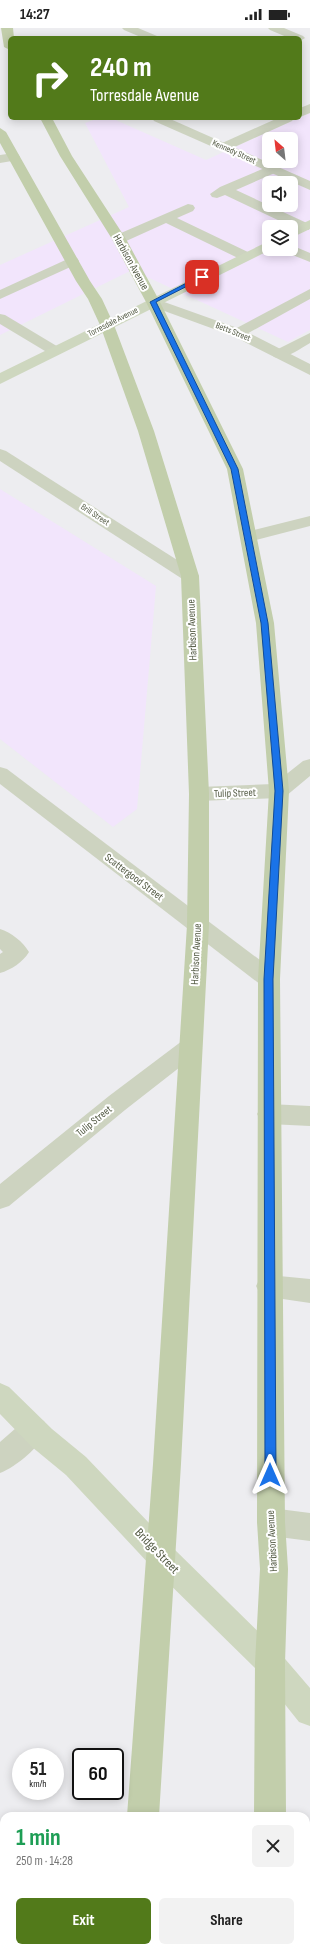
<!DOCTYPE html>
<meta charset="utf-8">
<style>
body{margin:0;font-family:"Sofia Sans Condensed",sans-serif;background:#f2f2f2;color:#222;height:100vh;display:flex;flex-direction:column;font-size:15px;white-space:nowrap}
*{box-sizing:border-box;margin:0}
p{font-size:13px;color:#767676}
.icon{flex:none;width:22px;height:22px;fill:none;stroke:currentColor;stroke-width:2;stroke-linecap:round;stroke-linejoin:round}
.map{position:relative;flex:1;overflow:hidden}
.drawer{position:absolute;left:0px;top:1784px;width:310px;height:140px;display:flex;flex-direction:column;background:#fff;border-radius:12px 12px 0 0;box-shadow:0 2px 10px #0003}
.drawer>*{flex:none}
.banner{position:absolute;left:8px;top:8px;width:294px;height:84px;border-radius:6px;box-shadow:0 2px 10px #0003;background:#527a1a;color:#fff;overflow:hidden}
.needle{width:26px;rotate:332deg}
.controls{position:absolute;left:262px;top:104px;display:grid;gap:8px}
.controls a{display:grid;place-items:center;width:36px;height:36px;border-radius:6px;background:#fff;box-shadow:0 2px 10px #0003;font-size:20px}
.speed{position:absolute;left:12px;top:1720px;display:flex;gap:8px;font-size:20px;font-weight:700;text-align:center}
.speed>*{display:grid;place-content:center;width:52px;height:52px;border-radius:50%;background:#fff;box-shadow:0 2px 10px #0003;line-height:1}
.speed small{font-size:10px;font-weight:400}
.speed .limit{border:2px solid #111;border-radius:6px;background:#fff;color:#111}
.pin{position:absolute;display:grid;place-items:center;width:34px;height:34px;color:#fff;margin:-17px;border-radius:8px;box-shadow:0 2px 6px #0006}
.me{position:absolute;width:44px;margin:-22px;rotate:0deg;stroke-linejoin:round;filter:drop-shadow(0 0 3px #0008)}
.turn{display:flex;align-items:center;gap:14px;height:84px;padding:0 16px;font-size:18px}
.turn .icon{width:52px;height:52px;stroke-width:2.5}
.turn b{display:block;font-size:28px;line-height:34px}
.round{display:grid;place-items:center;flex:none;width:42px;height:42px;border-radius:6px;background:#f2f2f2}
.summary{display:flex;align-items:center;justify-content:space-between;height:68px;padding:0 16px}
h1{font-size:24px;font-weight:700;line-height:30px;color:#1e9e55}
.action{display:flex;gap:8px;margin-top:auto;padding:8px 16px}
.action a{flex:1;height:46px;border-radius:6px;background:#527a1a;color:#fff;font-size:16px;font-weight:700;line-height:46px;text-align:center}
.action a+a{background:#f2f2f2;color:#222}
.status{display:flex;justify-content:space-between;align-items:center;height:28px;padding:0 20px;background:#fff;direction:ltr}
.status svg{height:11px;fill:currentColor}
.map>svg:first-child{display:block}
</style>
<div class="status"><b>14:27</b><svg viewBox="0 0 49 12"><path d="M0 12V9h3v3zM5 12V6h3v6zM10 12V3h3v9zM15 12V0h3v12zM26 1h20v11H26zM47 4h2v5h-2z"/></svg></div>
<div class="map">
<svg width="310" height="1924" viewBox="0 0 310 1924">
<rect width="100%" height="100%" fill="#ededf0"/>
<!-- commercial -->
<g fill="#f2e5fc" fill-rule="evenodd">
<path d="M310 85V302L288 314 132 242 0 307V237L129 179 85 95 99 90H111L206 132ZM269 111H291V133H269ZM269 155H291V177H269ZM269 199H291V221H269Z"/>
<polygon points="0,461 156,558 137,781 113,799 0,711"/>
</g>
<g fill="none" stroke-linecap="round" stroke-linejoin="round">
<!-- lane -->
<g fill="#cdd3c0" fill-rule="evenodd">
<polygon points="122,0 138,0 157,8 159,10 143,10 124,2"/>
<polygon points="310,76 310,85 300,89 300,80"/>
<polygon points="278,90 294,90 292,93 228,122 224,123 218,119 220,116"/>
<polygon points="272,137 277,138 278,141 277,144 236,162 309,196 309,202 299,202 225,167 217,170 212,169 210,166 220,159"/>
<polygon points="188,176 193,177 195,180 193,183 177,190 250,225 252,228 250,231 240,231 166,195 124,214 114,214 112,211 114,208"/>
<polygon points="291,217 310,225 310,234 285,224 283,221 291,221"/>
<polygon points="72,229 77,230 79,233 77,236 0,271 0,262"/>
<polygon points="310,261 310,271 243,308 233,308 231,305 233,302"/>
<polygon points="0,286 5,287 60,320 62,323 60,326 50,326 0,296"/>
<path d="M310 305V315C299 321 286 332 274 329L272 326 274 323Z"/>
<polygon points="310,488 310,498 248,514 242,513 240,509 242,505"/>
<path d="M0 901C11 904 23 914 29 924 23 934 11 942 0 945V926L3 924 0 921Z"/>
<polygon points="269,1076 310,1078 310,1098 269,1096 261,1093 257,1086 261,1079"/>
<polygon points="269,1247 310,1251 310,1275 269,1269 260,1266 256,1258 260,1250"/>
<path d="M34 1389 44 1393 47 1402C41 1418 16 1439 0 1445V1414L24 1393Z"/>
<polygon points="271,1480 310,1485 310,1513 271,1508 261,1504 257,1494 261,1484"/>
</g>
<!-- street -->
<g fill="#cdd3c0" fill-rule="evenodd">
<polygon points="268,0 284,0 303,8 305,10 300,13 300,10 289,10 270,2"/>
<polygon points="152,90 168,90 310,153 310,162 154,93"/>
<polygon points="14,125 18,126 20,129 18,132 0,135 0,127"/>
<polygon points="153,270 243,302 310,336 310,347 233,308 148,277 146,274 148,271"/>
<polygon points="0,421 6,423 196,544 199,548 196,552 190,553 184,552 0,433"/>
<polygon points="310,731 310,748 286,768 279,770 199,773 192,771 189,766 192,761 199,759 274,756 303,733"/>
<polygon points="0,739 7,741 277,945 280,951 277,957 269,960 261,957 0,756"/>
<polygon points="190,1010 198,1013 201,1019 198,1025 125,1082 9,1178 0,1181 0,1156 109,1068 182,1013"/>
</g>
<!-- secondary -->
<g fill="#ced7bf" fill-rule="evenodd">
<polygon points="310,192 310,201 291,210 291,201"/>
<polygon points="269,213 269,221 272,221 0,356 0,345"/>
<polygon points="0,1355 9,1359 52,1401 86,1429 171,1518 280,1625 310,1660 310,1698 299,1694 260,1645 151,1538 66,1447 32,1419 0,1386"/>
</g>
<!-- primary -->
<g fill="#c2ceab" fill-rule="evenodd">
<polygon points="1,0 13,0 14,10 10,10 10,22 4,19"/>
<polygon points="40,90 52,90 72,128 126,211 160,274 243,441 274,595 289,763 280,951 285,1494 288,1541 285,1635 286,1788 254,1788 255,1635 260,1541 257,1494 258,951 269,763 256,595 227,441 146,274 112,211 60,128"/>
<polygon points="0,100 6,104 90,253 102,271 114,297 154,403 199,548 209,766 209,897 181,1436 159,1788 127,1788 153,1436 187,897 189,766 181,548 138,403 100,297 88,271 76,253 0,115"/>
<rect x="118" y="1920" width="32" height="4"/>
<polygon points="253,1920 285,1920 284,1924 252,1924"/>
</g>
</g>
<!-- route -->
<polygon fill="#1a73e8" stroke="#114b97" points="200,248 205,249 156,274 238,441 268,595 283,763 273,951 276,1447 274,1451 270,1453 266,1451 265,1447 264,951 275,763 261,595 231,441 150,274"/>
<g text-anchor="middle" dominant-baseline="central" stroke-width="4" stroke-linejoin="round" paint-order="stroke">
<!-- far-street labels -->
<g font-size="9" fill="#545b45" stroke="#fff">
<text transform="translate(234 124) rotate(24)">Kennedy Street</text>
<text transform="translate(113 294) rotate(-27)">Torresdale Avenue</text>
<text transform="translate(233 304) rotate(22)">Betts Street</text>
<text transform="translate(95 487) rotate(33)">Brill Street</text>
</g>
<!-- street labels -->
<g font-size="11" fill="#545b45" stroke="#fff">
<text transform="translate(131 234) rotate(61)">Harbison Avenue</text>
<text transform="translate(192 602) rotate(-92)">Harbison Avenue</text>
<text transform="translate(235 765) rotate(-2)">Tulip Street</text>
<text transform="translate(134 849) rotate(37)">Scattergood Street</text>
<text transform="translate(196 926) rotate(-87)">Harbison Avenue</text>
<text transform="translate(94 1093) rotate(-39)">Tulip Street</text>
<text transform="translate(272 1513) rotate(-93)">Harbison Avenue</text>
</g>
<!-- near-street labels -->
<g font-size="13" fill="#545b45" stroke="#fff">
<text transform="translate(157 1523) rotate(46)">Bridge Street</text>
</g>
</g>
</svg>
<div class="controls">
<a><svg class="needle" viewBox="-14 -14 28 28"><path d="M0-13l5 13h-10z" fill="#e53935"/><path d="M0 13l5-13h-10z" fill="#767676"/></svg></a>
<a><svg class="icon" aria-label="sound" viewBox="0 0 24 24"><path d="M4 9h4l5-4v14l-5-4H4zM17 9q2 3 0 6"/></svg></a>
<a><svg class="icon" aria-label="layers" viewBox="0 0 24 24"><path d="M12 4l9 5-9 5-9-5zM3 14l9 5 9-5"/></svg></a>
</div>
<div class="speed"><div>51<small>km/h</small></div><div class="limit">60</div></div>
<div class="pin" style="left:202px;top:249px;background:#d93025"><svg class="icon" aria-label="arrive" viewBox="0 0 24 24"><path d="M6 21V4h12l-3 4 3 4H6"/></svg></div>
<svg class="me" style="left:270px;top:1447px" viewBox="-20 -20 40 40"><path d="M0-17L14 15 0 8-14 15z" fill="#1a73e8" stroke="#fff" stroke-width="4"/></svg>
<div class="banner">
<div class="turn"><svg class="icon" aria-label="right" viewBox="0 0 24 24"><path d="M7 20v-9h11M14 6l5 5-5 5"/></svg><div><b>240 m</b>Torresdale Avenue</div></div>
</div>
<section class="drawer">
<div class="summary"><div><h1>1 min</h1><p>250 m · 14:28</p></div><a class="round"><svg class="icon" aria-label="close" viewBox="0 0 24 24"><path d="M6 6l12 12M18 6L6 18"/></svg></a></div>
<div class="action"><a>Exit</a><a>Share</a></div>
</section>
</div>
